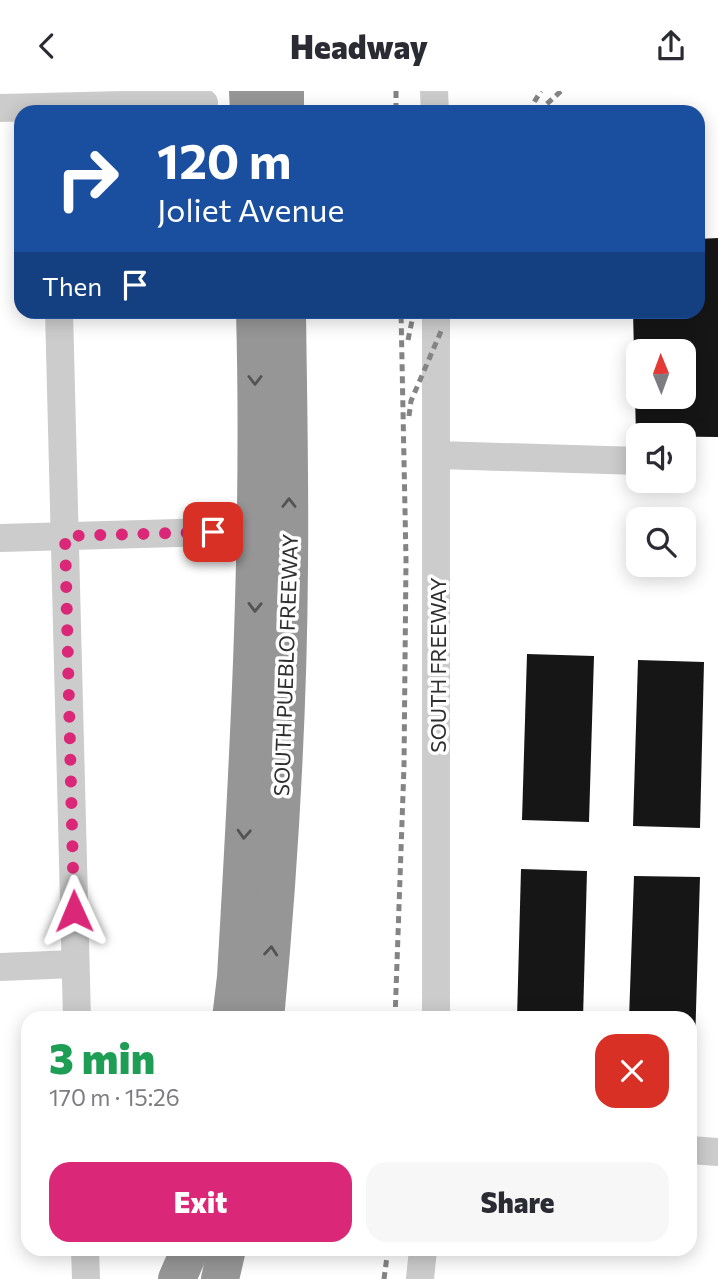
<!DOCTYPE html>
<meta charset="utf-8">
<style>
body{margin:0;font-family:Commissioner,sans-serif;background:#f7f7f7;color:#2b2b33;height:100vh;display:flex;flex-direction:column;font-size:26px;white-space:nowrap}
*{box-sizing:border-box;margin:0}
p{font-size:23px;color:#7c7c81}
.icon{flex:none;width:38px;height:38px;fill:none;stroke:currentColor;stroke-width:2;stroke-linecap:round;stroke-linejoin:round}
.map{position:relative;flex:1;overflow:hidden}
.sheet{position:absolute;left:21px;top:920px;width:676px;height:245px;display:flex;flex-direction:column;background:#fff;border-radius:21px;box-shadow:0 4px 18px #0003}
.sheet>*{flex:none}
.banner{position:absolute;left:14px;top:14px;width:691px;height:214px;border-radius:21px;box-shadow:0 4px 18px #0003;background:#1a4fa0;color:#fff;overflow:hidden}
.needle{width:46px;rotate:359deg}
.tools{position:absolute;left:626px;top:248px;display:grid;gap:14px}
.tools a{display:grid;place-items:center;width:70px;height:70px;border-radius:14px;background:#fff;box-shadow:0 4px 18px #0003;font-size:35px}
.pin{position:absolute;display:grid;place-items:center;width:60px;height:60px;color:#fff;margin:-30px;border-radius:14px;box-shadow:0 4px 10px #0006}
.me{position:absolute;width:77px;margin:-38px;rotate:359deg;stroke-linejoin:round;filter:drop-shadow(0 0 5px #0008)}
.turn{display:flex;align-items:center;gap:24px;height:147px;padding:0 28px;font-size:32px}
.turn .icon{width:91px;height:91px;stroke-width:2.5}
.turn b{display:block;font-size:49px;line-height:60px}
.then{display:flex;align-items:center;height:66px;padding:0 28px;background:#0003;gap:14px;font-size:26px}
.round{display:grid;place-items:center;flex:none;width:74px;height:74px;border-radius:21px;background:#f7f7f7}
.headline{display:flex;align-items:center;justify-content:space-between;height:119px;padding:0 28px}
h1{font-size:42px;font-weight:800;line-height:52px;color:#1e9e55}
.cta{display:flex;gap:14px;margin-top:auto;padding:14px 28px}
.cta a{flex:1;height:80px;border-radius:21px;background:#db2777;color:#fff;font-size:28px;font-weight:800;line-height:80px;text-align:center}
.cta a+a{background:#f7f7f7;color:#2b2b33}
header{display:flex;justify-content:space-between;align-items:center;height:91px;padding:0 28px;background:#fff;font-size:32px;font-weight:800}
.map>svg:first-child{display:block}
</style>
<header><svg class="icon" aria-label="back" viewBox="0 0 24 24"><path d="M15 5l-7 7 7 7"/></svg>Headway<svg class="icon" aria-label="share" viewBox="0 0 24 24"><path d="M12 15V3M7 8l5-5 5 5M5 13v7h14v-7"/></svg></header>
<div class="map">
<svg width="718" height="1188" viewBox="0 0 718 1188">
<rect width="100%" height="100%" fill="#fff"/>
<!-- building -->
<g fill="#161616" fill-rule="evenodd">
<path d="M718 147V346L636 345 633 220H698V148ZM639 261H684V306H639Z"/>
<polygon points="527,563 594,565 589,731 522,729"/>
<polygon points="638,569 704,571 700,737 633,735"/>
<polygon points="521,778 587,780 583,928 517,928"/>
<polygon points="634,785 700,786 695,953 690,953 690,928 629,928"/>
</g>
<g fill="none" stroke-linecap="round" stroke-linejoin="round">
<!-- minor -->
<g stroke="#ccc" stroke-width="28">
<polyline points="434,0 435,21"/>
<polyline points="0,17 204,12"/>
<polyline points="59,220 77,928"/>
<polyline points="438,364 639,370"/>
<polyline points="0,447 213,441"/>
<polyline points="0,876 75,873"/>
<polyline points="436,928 436,220"/>
<polyline points="690,1059 718,1061"/>
<polyline points="85,1158 86,1188"/>
<polyline points="420,1188 423,1158"/>
</g>
<!-- highway -->
<g stroke="#969696" stroke-width="38">
<polyline points="248,0 249,21"/>
<polyline points="285,0 285,21"/>
<path d="M231 928 236 886C249 665 261 443 255 220"/>
<path d="M265 928C279 778 288 627 289 476 290 391 288 306 287 220"/>
<polyline points="177,1188 190,1158"/>
<polyline points="220,1188 227,1158"/>
</g>
<!-- rail -->
<g stroke="#848484" stroke-width="5" stroke-dasharray="7 5" stroke-linecap="butt">
<polyline points="396,0 396,21"/>
<polyline points="528,21 541,0"/>
<polyline points="538,21 561,0"/>
<polyline points="408,249 414,220"/>
<polyline points="409,325 411,310 442,238"/>
<polyline points="395,928 404,675 406,469 401,220"/>
<polyline points="384,1188 388,1158"/>
</g>
</g>
<!-- one-way arrows -->
<defs><path id="oneway-chevron" d="M-2-3.5L2.5 0L-2 3.5" fill="none" stroke-width="1.6" stroke-linecap="round" stroke-linejoin="round" transform="scale(1.75)"/></defs>
<g stroke="#535353">
<use href="#oneway-chevron" transform="translate(255 289) rotate(90)"/>
<use href="#oneway-chevron" transform="translate(289 412) rotate(-90)"/>
<use href="#oneway-chevron" transform="translate(255 516) rotate(91)"/>
<use href="#oneway-chevron" transform="translate(244 743) rotate(93)"/>
<use href="#oneway-chevron" transform="translate(271 860) rotate(-85)"/>
</g>
<g fill="none" stroke-linecap="round" stroke-linejoin="round">
<!-- route -->
<polyline stroke="#db2777" stroke-width="12" stroke-dasharray="0 21.6" points="74,820 65,445 213,441"/>
</g>
<g text-anchor="middle" dominant-baseline="central" stroke-width="7" stroke-linejoin="round" paint-order="stroke">
<!-- street labels -->
<g font-size="21" fill="#2f2f2f" stroke="#fff">
<text transform="translate(285 574) rotate(-88)">SOUTH PUEBLO FREEWAY</text>
<text transform="translate(437 574) rotate(-90)">SOUTH FREEWAY</text>
</g>
</g>
</svg>
<div class="tools">
<a><svg class="needle" viewBox="-14 -14 28 28"><path d="M0-13l5 13h-10z" fill="#e53935"/><path d="M0 13l5-13h-10z" fill="#7c7c81"/></svg></a>
<a><svg class="icon" aria-label="sound" viewBox="0 0 24 24"><path d="M4 9h4l5-4v14l-5-4H4zM17 9q2 3 0 6"/></svg></a>
<a><svg class="icon" aria-label="search" viewBox="0 0 24 24"><circle cx="10" cy="10" r="6"/><path d="M15 15l6 6"/></svg></a>
</div>
<div class="pin" style="left:213px;top:441px;background:#d93025"><svg class="icon" aria-label="arrive" viewBox="0 0 24 24"><path d="M6 21V4h12l-3 4 3 4H6"/></svg></div>
<svg class="me" style="left:74px;top:820px" viewBox="-20 -20 40 40"><path d="M0-17L14 15 0 8-14 15z" fill="#db2777" stroke="#fff" stroke-width="4"/></svg>
<div class="banner">
<div class="turn"><svg class="icon" aria-label="right" viewBox="0 0 24 24"><path d="M7 20v-9h11M14 6l5 5-5 5"/></svg><div><b>120 m</b>Joliet Avenue</div></div>
<div class="then">Then<svg class="icon" aria-label="arrive" viewBox="0 0 24 24"><path d="M6 21V4h12l-3 4 3 4H6"/></svg></div>
</div>
<section class="sheet">
<div class="headline"><div><h1>3 min</h1><p>170 m · 15:26</p></div><a class="round" style="background:#d93025;color:#fff"><svg class="icon" aria-label="close" viewBox="0 0 24 24"><path d="M6 6l12 12M18 6L6 18"/></svg></a></div>
<div class="cta"><a>Exit</a><a>Share</a></div>
</section>
</div>
